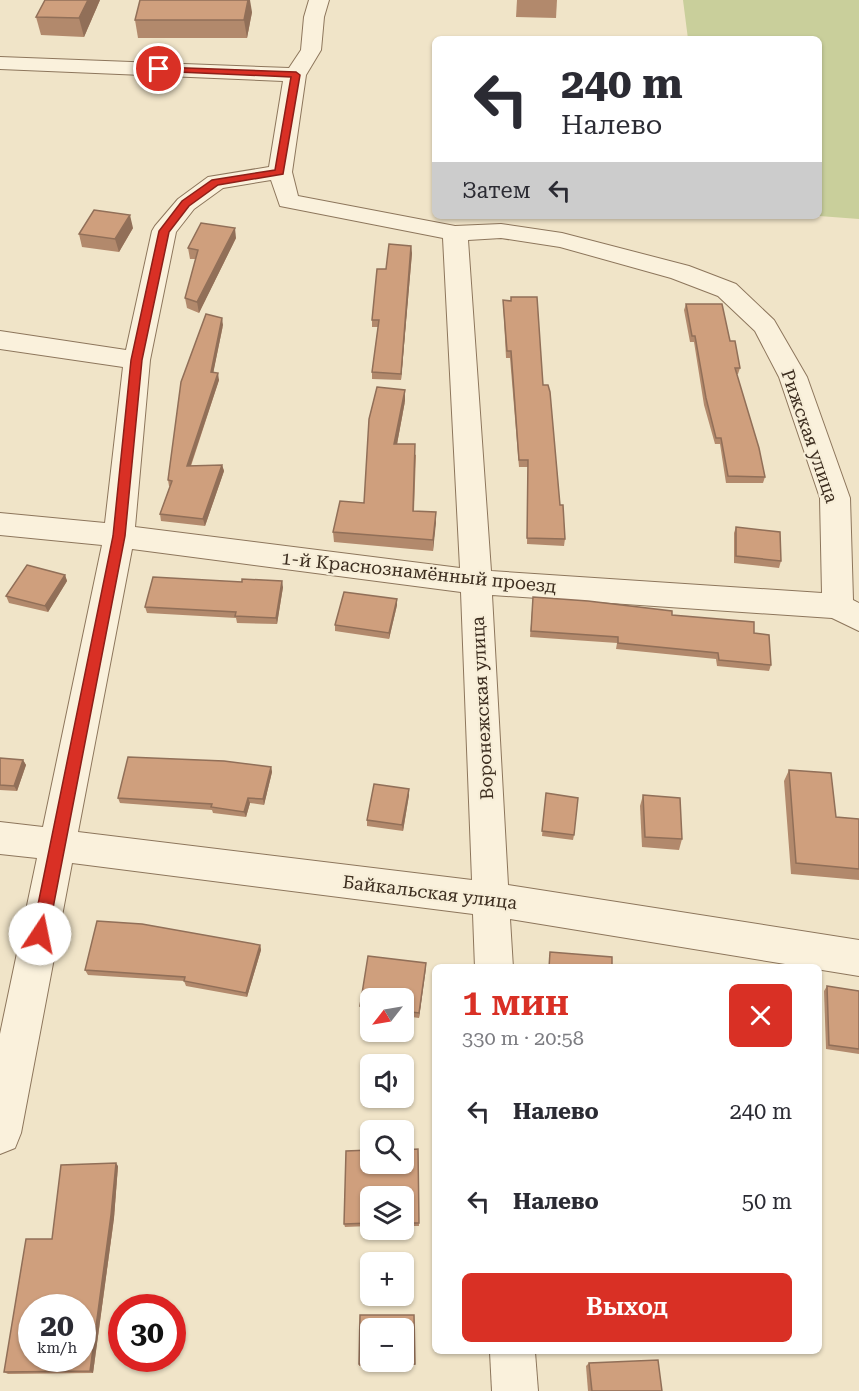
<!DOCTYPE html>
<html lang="ru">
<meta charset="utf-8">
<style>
body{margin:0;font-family:"Roboto Serif",serif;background:#f2f2f3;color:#2b2b33;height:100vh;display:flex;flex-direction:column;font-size:22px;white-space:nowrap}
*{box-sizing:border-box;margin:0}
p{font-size:20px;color:#7c7c81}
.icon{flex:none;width:33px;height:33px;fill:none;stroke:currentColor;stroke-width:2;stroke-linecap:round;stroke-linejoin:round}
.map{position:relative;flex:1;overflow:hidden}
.panel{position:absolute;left:432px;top:964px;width:390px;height:390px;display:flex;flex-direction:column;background:#fff;border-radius:9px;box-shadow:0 2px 4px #0004}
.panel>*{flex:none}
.top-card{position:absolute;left:432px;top:36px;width:390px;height:183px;border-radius:9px;box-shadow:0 2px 4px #0004;background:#fff;color:#2b2b33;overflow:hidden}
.needle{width:39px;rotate:239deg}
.fabs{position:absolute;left:360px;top:988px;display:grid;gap:12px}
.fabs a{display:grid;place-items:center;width:54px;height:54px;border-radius:9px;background:#fff;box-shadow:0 2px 4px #0004;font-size:30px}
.speed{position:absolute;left:18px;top:1294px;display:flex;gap:12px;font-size:30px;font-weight:700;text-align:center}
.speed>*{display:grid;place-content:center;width:78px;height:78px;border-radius:50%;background:#fff;box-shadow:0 2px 4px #0004;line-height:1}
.speed small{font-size:15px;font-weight:400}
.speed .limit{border:9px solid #d22;background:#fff;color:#111}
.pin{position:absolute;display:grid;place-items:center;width:51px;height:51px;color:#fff;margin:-26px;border:3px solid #fff;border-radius:50%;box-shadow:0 2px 6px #0007}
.me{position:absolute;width:66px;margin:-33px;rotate:11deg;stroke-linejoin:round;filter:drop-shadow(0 0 4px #0008)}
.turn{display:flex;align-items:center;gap:21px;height:126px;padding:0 30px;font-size:27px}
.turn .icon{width:78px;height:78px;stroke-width:2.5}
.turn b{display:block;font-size:42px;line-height:51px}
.then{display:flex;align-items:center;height:57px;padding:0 30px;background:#0003;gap:12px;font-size:22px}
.round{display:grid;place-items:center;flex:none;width:63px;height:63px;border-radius:9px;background:#f2f2f3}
.head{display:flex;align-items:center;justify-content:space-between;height:102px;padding:0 30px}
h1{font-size:36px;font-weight:600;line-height:45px;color:#d93025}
.cta{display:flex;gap:12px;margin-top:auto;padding:12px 30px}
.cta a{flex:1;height:69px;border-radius:9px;background:#d93025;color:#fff;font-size:24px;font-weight:600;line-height:69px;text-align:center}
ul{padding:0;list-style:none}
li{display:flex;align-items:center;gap:18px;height:90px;padding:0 30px}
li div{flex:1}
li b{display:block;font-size:22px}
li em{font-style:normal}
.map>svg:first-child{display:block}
</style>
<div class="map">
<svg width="859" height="1391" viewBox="0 0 859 1391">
<rect width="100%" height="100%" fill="#f0e4c8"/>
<!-- green -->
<polygon fill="#c9cf9b" points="683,0 859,0 859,219 819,216 819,39 688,39"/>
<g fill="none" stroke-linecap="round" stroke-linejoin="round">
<!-- minor casing -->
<g stroke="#8d765c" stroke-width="2">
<g id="minor">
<path d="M309 0H329L324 17 321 50 306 75 292 172 298 196 455 226 501 224 562 233 689 266 736 284 774 320 807 377 850 498 853 600 859 603V631L832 618 492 595 508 885 859 940V976L510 919 513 968H475L473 914 72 863 21 1133 15 1148 0 1154V1034L37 858 0 854V822L43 827 102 545 0 535V513L105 523 123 367 0 349V331L126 350 152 231 155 226 178 199 208 177 269 167 283 81 0 69V57L289 68 301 50 304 17ZM271 180 280 206 443 238 460 568 135 527 150 360 176 232 194 209 223 188ZM501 238 560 247 671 278 718 296 755 331 779 377 820 498 822 593 491 571 468 240ZM132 549 461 592 472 880 78 832Z"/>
<polygon points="490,1352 535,1352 538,1391 492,1391"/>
</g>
</g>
<!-- minor -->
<use href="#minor" fill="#faf1dc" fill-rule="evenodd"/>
</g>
<!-- wall -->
<g fill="#b2896c">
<polygon points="100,0 84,37 41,35 36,17"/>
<polygon points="517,0 557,0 556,18 516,17"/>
<polygon points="252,12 247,38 138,38 135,20"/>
<polygon points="133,228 119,252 82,247 79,234"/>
<polygon points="236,238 199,313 187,308 185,298 196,259 190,259 188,248"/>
<polygon points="412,253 401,380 372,379 372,372 378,327 372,327 372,320 386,269"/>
<polygon points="503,300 543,385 565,539 564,546 527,544 528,467 519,467 510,358 506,358"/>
<polygon points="686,304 730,341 740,368 738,374 737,374 765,477 763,483 726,483 720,444 715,444 704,405 694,342 690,342 684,310"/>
<polygon points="223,325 213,373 219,380 191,466 222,465 224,471 205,526 161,521 160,514 170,486 169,486 168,480"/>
<polygon points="405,401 397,444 416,455 414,511 436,512 433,551 334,542 333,532 364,503"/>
<polygon points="736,527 781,561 779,568 734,563 734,533"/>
<polygon points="65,575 67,581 48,612 9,603 6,596"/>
<polygon points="242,582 283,587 277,624 237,623 236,618 147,613 145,607"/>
<polygon points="533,597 672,615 754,633 771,665 769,671 717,666 716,659 616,649 617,643 530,637"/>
<polygon points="397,605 389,639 335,631 335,625"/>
<polygon points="0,758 23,760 26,765 17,791 0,790"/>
<polygon points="271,767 272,772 264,805 250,803 246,817 213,813 212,810 120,803 118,798"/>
<polygon points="789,770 836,817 859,819 859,880 791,874 784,781"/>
<polygon points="409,789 409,795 403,831 367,826 367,820"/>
<polygon points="546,793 574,835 573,840 542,836"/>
<polygon points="643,795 682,839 679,850 642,847 640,806"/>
<polygon points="260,945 261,950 247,997 186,986 184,981 88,975 85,970"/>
<polygon points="368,956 426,963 419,1018 404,1016 404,999 370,999 370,1012 360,1010 360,1006"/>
<polygon points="827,986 859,991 859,1054 826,1049 824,991"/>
<polygon points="418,1149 419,1226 404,1226 404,1197 370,1197 370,1226 345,1227 344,1224 346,1151 370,1150 370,1164 404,1164 404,1150"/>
<polygon points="118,1166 114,1218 93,1373 8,1374 4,1372 52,1239"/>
<polygon points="414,1315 415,1365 359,1366 359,1364"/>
<polygon points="589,1363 662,1391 588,1391 586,1366"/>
</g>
<!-- shaded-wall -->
<g fill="#916f58">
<polygon points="88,0 100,0 84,37 79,18"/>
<polygon points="248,0 250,0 252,12 247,38 244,20"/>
<polygon points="130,215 133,228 119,252 115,239"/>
<polygon points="235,228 236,238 199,313 197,302"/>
<polygon points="411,246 412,253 401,380 401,374"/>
<polygon points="222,318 223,325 212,379 211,372"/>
<polygon points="218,373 219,380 188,473 187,466"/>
<polygon points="405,390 405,401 395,455 394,444"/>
<polygon points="222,465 224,471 205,526 203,519"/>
<polygon points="436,512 436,523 433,551 433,540"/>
<polygon points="65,575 67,581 48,612 45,606"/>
<polygon points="282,581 283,587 277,624 276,618"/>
<polygon points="397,599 397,605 389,639 389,633"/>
<polygon points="23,760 26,765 17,791 14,786"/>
<polygon points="271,767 272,772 264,805 263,799"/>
<polygon points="409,789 409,795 403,831 402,825"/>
<polygon points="248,798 250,803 246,817 244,812"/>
<polygon points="260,945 261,950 247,997 246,993"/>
<polygon points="426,963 426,968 419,1018 419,1013"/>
<polygon points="116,1163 118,1166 114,1218 93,1373 90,1371"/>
</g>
<!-- building -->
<g fill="#cf9f7d" stroke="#916f58" stroke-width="1.5" fill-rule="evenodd">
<polygon points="45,0 88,0 79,18 36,17"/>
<polygon points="140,0 248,0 244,20 135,20"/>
<polygon points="94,210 130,215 115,239 79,234"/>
<polygon points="201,223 235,228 197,302 185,298 198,250 188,248"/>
<polygon points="389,244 411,246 401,374 372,372 379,320 372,320 377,269 386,269"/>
<polygon points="511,297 537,297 543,385 548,385 550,392 560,505 563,505 565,539 527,538 528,460 519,460 511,351 507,351 503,300 511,301"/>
<polygon points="686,304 722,304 730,341 735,341 740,368 735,368 759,448 765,477 728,476 721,438 716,438 706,398 695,336 692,336"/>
<polygon points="206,314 222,318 211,372 218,373 187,466 222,465 203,519 160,514 172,481 168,480 181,382"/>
<polygon points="377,387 405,390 394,444 415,444 413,511 436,512 433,540 333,532 340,501 364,503 369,419"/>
<polygon points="736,527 780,532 781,561 736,556"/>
<polygon points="27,565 65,575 45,606 6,596"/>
<polygon points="153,577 242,582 242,579 282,581 276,618 235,616 236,612 145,607"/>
<polygon points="344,592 397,599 389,633 335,625"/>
<polygon points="533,597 588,601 672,611 672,615 754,622 754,633 769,635 771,665 719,660 718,653 618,643 618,637 531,631"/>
<polygon points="128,757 224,761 271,767 263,799 248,798 244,812 211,807 212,804 118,798"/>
<polygon points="0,758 23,760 14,786 0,785"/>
<polygon points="789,770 831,773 836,817 859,819 859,869 796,863"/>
<polygon points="374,784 409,789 402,825 367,820"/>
<polygon points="546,793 578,798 574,835 542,831"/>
<polygon points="643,795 680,798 682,839 645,837"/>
<polygon points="97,921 142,924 260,945 246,993 184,981 185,977 85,970"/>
<polygon points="550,952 612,957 612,965 636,968 549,968"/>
<polygon points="368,956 426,963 419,1013 404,1011 404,999 370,999 370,1007 360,1006"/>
<polygon points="827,986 859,991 859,1049 829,1045"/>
<polygon points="418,1149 419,1223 404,1223 404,1197 370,1197 370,1223 344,1224 346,1151 370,1150 370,1164 404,1164 404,1150"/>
<path d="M116 1163 111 1215 90 1371 4 1372 26 1239H52L61 1165ZM32 1308H82V1359H32Z"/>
<path d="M360 1315H414L415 1364H359ZM370 1329H404V1362H370Z"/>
<polygon points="658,1360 662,1391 592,1391 589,1363"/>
</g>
<!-- route -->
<polygon fill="#d93025" stroke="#8d1f18" stroke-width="1.5" points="159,67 296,72 300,75 283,174 218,185 189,206 169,232 142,360 125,536 48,934 45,939 40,941 34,939 32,934 113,536 131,360 159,231 182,201 212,180 275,170 291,77 156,71 156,68"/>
<g text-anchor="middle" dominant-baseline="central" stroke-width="4.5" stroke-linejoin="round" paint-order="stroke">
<!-- street labels -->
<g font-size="18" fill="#3d2e20" stroke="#f7eed8">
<text transform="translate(810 436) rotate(71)">Рижская улица</text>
<text transform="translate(419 572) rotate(6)">1-й Краснознамённый проезд</text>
<text transform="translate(482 708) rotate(-93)">Воронежская улица</text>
<text transform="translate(430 892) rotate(7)">Байкальская улица</text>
</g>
</g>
</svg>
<div class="fabs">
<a><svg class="needle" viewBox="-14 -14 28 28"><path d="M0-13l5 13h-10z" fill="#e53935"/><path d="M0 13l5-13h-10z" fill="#7c7c81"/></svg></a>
<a><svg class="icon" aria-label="sound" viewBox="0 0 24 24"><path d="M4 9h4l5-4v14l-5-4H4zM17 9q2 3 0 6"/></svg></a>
<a><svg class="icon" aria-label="search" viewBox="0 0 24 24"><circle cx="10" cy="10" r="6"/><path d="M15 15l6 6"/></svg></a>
<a><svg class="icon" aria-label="layers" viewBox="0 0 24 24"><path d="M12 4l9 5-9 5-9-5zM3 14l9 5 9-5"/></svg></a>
<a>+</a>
<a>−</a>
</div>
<div class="speed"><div>20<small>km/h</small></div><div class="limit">30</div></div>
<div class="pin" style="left:159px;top:69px;background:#d93025"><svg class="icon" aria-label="arrive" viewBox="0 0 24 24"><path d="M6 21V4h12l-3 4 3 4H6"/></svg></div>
<svg class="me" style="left:40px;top:934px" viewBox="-20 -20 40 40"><circle r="19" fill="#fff"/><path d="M0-13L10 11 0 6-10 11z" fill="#d93025"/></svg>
<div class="top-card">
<div class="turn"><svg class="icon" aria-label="left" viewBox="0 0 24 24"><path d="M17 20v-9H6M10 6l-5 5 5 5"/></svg><div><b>240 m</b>Налево</div></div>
<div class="then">Затем<svg class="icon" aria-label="left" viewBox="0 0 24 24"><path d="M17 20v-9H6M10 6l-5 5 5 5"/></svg></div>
</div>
<section class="panel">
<div class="head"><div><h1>1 мин</h1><p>330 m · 20:58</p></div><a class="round" style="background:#d93025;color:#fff"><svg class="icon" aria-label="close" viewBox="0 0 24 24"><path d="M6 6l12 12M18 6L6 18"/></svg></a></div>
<ul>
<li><svg class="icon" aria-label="left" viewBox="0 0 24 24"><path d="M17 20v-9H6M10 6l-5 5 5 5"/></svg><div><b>Налево</b></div><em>240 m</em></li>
<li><svg class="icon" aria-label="left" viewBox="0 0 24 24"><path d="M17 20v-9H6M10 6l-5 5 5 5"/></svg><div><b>Налево</b></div><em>50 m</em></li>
</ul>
<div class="cta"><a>Выход</a></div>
</section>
</div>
